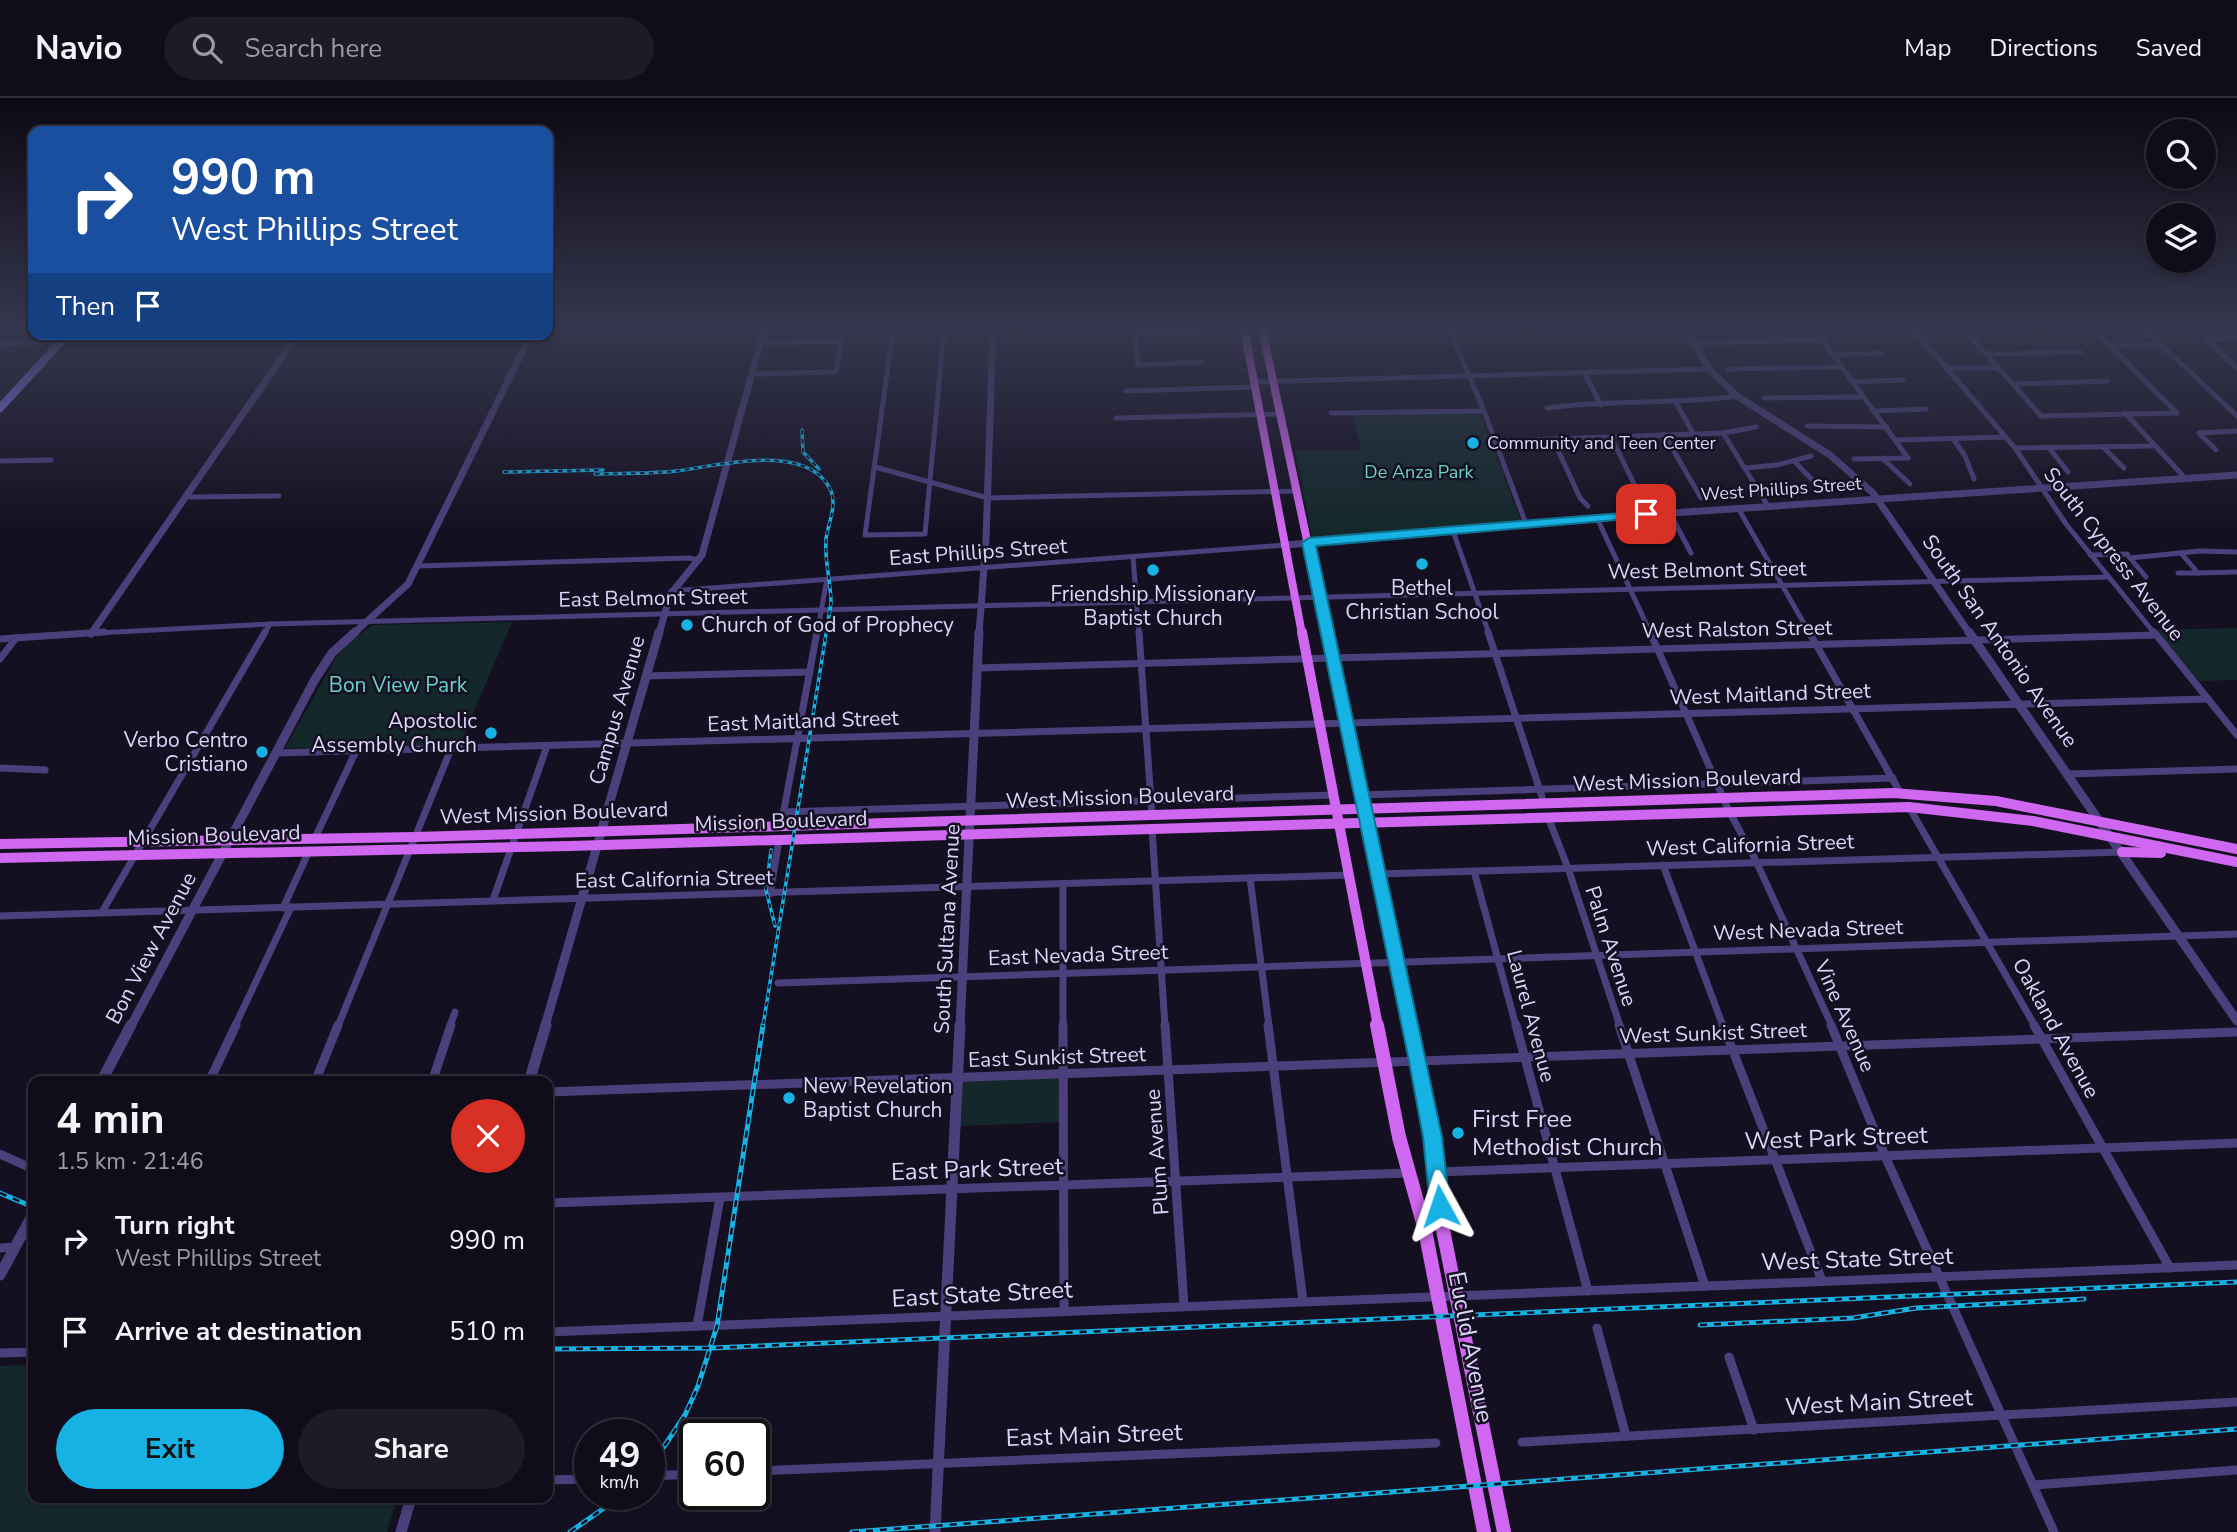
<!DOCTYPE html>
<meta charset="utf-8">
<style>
body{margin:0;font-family:"Nunito Sans",sans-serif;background:#1e1a26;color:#f1f3f6;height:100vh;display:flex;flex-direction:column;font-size:26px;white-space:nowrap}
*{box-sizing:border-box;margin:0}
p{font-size:23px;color:#9c9ba2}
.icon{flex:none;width:38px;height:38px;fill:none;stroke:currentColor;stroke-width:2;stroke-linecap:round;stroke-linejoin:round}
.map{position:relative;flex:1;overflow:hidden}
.drawer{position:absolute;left:28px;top:978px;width:525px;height:427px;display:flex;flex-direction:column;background:#100c19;border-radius:14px;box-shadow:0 4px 10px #0003,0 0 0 2px #302c38}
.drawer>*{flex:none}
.banner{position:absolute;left:28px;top:28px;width:525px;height:214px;border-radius:14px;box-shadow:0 4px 10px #0003,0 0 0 2px #302c38;background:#1a4fa0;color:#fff;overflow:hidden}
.fabs{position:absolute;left:2146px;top:21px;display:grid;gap:14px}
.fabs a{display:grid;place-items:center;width:70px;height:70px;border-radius:50%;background:#100c19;box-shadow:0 4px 10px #0003,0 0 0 2px #302c38;font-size:35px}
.speed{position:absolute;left:574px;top:1321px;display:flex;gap:14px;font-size:35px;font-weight:700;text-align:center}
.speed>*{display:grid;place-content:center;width:91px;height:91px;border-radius:50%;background:#100c19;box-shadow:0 4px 10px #0003,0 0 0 2px #302c38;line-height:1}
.speed small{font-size:18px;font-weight:400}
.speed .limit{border:4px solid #111;border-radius:10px;background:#fff;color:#111}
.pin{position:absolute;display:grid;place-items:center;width:60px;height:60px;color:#fff;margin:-30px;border-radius:14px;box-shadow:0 4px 10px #0006}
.me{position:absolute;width:77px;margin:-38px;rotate:355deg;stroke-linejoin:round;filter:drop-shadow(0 0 5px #0008)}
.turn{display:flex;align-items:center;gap:24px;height:147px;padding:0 28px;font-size:32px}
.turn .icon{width:91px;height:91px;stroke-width:2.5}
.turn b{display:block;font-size:49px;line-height:60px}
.then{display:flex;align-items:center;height:66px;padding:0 28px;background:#0003;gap:14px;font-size:26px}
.round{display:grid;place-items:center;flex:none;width:74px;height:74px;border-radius:37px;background:#1e1a26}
.headline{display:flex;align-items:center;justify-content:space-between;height:119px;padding:0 28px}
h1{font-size:42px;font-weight:700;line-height:52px}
.cta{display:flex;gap:14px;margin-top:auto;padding:14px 28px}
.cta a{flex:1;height:80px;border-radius:42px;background:#17b2e4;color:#111;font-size:28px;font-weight:700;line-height:80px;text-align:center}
.cta a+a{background:#1e1a26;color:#f1f3f6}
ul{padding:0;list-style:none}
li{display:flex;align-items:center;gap:21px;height:91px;padding:0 28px}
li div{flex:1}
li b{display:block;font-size:26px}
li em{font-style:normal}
header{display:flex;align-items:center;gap:42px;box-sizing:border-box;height:98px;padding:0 35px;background:#100c19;border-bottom:2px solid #302c38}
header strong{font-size:33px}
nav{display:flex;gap:38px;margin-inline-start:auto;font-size:24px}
.search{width:490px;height:63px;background:#1e1a26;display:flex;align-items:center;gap:18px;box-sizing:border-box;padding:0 24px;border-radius:38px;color:#9c9ba2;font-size:26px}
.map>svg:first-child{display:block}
</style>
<header>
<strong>Navio</strong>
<div class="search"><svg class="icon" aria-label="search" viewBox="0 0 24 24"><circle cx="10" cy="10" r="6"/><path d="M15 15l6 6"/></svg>Search here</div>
<nav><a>Map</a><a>Directions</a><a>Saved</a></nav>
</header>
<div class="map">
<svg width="2237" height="1434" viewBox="0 0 2237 1434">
<rect width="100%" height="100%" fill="#151021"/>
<!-- green -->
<g fill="#14282b">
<polygon points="1480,315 1522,425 1312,441 1295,352 1361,352 1352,316"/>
<polygon points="512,524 460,646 285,650 335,561 351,543 372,527"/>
<polygon points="2237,530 2237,582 2198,583 2156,532"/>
<polygon points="1058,979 1059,1024 960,1028 962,982"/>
<polygon points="33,1267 33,1400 397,1400 387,1434 0,1434 0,1268"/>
</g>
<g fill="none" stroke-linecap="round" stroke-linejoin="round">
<!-- minor-far2 -->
<g stroke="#4b407c" stroke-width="5">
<polyline points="893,231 865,437 925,436 944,231"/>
<polyline points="1334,231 1368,231"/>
<polyline points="1449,231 1484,313 1526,426"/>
<polyline points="1765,231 1773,242"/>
<polyline points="1814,231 1908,360"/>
<polyline points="1913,231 2015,350 2066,426 2155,536"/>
<polyline points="1964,231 2041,318 2177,315"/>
<polyline points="2093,231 2177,315"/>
<polyline points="2144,231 2237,318"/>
<polyline points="2194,231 2237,270"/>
<polyline points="2207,242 2237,240"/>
<polyline points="1694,245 1823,242"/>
<polyline points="0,246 60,244"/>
<polyline points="2110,248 2161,246"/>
<polyline points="1986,256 2081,254"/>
<polyline points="1834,257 1882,255"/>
<polyline points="1202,264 1138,267 1135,236 1245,233"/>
<polyline points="1946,270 1999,270"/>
<polyline points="1728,271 1842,269"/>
<polyline points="1584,274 1601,307"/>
<polyline points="752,276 836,274 841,243 761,245"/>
<polyline points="1255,284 1709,271"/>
<polyline points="1853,284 1903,282"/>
<polyline points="2013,286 2108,283"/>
<polyline points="1126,293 1255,289"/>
<polyline points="1764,300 1863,299"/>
<polyline points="1675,303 1693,335"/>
<path d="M1547 310C1610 301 1674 307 1737 298"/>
<polyline points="1875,313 1926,311"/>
<polyline points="1331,315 1484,313"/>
<polyline points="2125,315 2185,380"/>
<polyline points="1116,320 1281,316"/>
<polyline points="1807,328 1887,329"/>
<polyline points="1723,335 1768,408"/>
<polyline points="2199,335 2237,333"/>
<polyline points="2199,335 2216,352"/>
<polyline points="1664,336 1701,400"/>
<polyline points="1611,339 1642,402"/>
<polyline points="1553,341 1580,400 1588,408"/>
<polyline points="1898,342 2005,339"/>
<polyline points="1954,342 1965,358 1974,381"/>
<polyline points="1494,343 1723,335 1756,329"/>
<polyline points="2015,350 2153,348"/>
<polyline points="2104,350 2124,370"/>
<polyline points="2050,351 2068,374"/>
<polyline points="1882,360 1910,386"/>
<polyline points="1854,361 1908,360"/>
<polyline points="0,363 51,362"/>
<polyline points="1794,363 1822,392"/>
<polyline points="875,369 988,400 1298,393"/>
<polyline points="1745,370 1777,367 1811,358"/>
<polyline points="187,399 279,398"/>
<polyline points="1738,410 1810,536"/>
<polyline points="1670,415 1691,455"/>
<polyline points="1597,420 1651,536"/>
<polyline points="1453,433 1489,536"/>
<polyline points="2090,457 2127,456 2130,460"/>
<polyline points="1133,459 1139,536"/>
<polyline points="418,468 689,460 700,462"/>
<polyline points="2178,475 2198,475 2181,455"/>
<polyline points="2198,475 2237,474"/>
<polyline points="2146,479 2130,460 2200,453 2237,454"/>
<polyline points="671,493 1286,447"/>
<polyline points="77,536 270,526 2108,479"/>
<polyline points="264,536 270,526"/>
<polyline points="817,536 827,481"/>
</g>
<!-- minor-far1 -->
<g stroke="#4b407c" stroke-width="7">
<polyline points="1139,534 1152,717"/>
<polyline points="1488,534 1544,705"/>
<polyline points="1650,534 1729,713 1756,763 1832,928"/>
<polyline points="1809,534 1901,696"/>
<polyline points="2154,534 2237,637"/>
<polyline points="0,541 104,534"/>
<polyline points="0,561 16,540"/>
<polyline points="977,570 2156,537"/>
<polyline points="646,578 810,574"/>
<polyline points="276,655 2208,601"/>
<polyline points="0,670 45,672"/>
<polyline points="2069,676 2237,671"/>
<polyline points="1361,697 1893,680"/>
<polyline points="1909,709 2035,928"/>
<polyline points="783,714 1334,697"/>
<polyline points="1548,719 1568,770 1620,928"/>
<polyline points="781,728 817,534"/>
<polyline points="1152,731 1165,928"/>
<polyline points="314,742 356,653"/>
<polyline points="1663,767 1723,928"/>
<polyline points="1474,773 1516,928"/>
<polyline points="1378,776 2122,754"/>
<polyline points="1250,780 1269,928"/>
<polyline points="1063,787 1063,928"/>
<polyline points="770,796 779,742"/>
<polyline points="493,802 547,648"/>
<polyline points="283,810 309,753"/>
<polyline points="102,814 265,534"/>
<polyline points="0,818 1349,777"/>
<polyline points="778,885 2237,836"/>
<polyline points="235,928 291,809"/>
<polyline points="338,928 451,651"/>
<polyline points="450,928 455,914"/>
</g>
<!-- minor -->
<g stroke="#4b407c" stroke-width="9">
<polyline points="1063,927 1064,1213"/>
<polyline points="1165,927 1184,1208"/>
<polyline points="1268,927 1303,1203"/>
<polyline points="1516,927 1588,1193"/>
<polyline points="1619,927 1705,1188"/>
<polyline points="1723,927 1822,1183"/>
<polyline points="1831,927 1885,1058 2054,1434"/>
<polyline points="2034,927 2170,1170"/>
<polyline points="209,984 236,927"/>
<polyline points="315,984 338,927"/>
<polyline points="432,984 451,927"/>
<polyline points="548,994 2237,934"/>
<polyline points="0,1056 33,1071"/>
<polyline points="1437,1074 2237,1045"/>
<polyline points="548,1105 1408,1075"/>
<polyline points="0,1150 15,1149"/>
<polyline points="697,1228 720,1100"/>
<polyline points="1597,1230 1626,1338"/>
<polyline points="548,1234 2237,1167"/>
<polyline points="0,1255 33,1254"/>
<polyline points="1729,1259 1754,1332"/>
<polyline points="1522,1344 2237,1304"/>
<polyline points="754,1373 1436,1345"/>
<polyline points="649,1378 695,1376"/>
<polyline points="548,1382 590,1381"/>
<polyline points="2034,1387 2237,1372"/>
</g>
<!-- tertiary-far2 -->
<g stroke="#4b407c" stroke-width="7">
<polyline points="1685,231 1709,271 1737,298 1830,357 1873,395 1970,536"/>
<polyline points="1286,447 1597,420 2237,377"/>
<polyline points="91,536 298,236"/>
<polyline points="353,536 408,486 531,236"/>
<polyline points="659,536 670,497 702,457 764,231"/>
<polyline points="979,536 986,442 993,231"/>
</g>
<!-- tertiary-far1 -->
<g stroke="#4b407c" stroke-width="9">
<polyline points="1969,534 2237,923"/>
<polyline points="131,928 314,583 332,555 355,534"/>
<polyline points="545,928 659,534"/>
<polyline points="960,928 979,534"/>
</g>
<!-- tertiary -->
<g stroke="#4b407c" stroke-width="11">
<polyline points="101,984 131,927"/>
<polyline points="529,984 546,927"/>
<polyline points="0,1177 33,1116"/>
<polyline points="401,1434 411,1400"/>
<polyline points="935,1434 960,927"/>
</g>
<!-- secondary -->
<polyline stroke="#8a75f1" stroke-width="8" points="0,310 68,236"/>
<!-- primary-far2 -->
<g stroke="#d067f0" stroke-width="8">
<polyline points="1244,231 1302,536"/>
<polyline points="1262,231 1327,536"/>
</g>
<!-- primary-far1 -->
<g stroke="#d067f0" stroke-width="10">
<polyline points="1302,534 1378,928"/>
<polyline points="1327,534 1411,928"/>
<polyline points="0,746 415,739 1893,695 1996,703 2237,751"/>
<polyline points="2122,754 2161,755"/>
<polyline points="0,760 570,748 1909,709 2033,723 2237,764"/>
</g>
<!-- primary -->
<g stroke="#d067f0" stroke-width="14">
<polyline points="1377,927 1399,1039 1425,1132 1484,1434"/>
<polyline points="1410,927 1432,1039 1443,1132 1504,1434"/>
</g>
<!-- rail-far1 casing -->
<g stroke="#17b2e4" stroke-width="3.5">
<g id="rail-far1">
<polyline points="802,332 803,354 819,371"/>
<polyline points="504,374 603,372"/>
<path d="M595 376C622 375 649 376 676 373 717 368 809 343 831 393 837 408 828 426 826 441 824 462 831 483 831 505L763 928"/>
<polyline points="771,752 766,792 775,828"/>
</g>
</g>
<!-- rail casing -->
<g stroke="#17b2e4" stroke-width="5">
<g id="rail">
<polyline points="0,1095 33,1109"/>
<polyline points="1700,1227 1853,1220 1916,1210 2084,1201"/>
<polyline points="548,1251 712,1250 2237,1184"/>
<polyline points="649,1371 685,1317 698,1288 717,1228 763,927"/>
<polyline points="570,1434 624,1396"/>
<polyline points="852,1434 2237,1331"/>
</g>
</g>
<!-- rail-far1 -->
<use href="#rail-far1" stroke="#151021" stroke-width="2" stroke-dasharray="4.5" stroke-linecap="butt"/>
<!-- rail -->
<use href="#rail" stroke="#151021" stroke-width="2.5" stroke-dasharray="7" stroke-linecap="butt"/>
</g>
<!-- sky -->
<linearGradient id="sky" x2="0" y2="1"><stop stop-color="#0c0912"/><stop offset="0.53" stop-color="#35374e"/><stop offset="1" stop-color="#35374e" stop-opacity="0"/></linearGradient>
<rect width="2237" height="432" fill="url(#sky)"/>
<!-- route -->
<polygon fill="#17b2e4" stroke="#0f7494" stroke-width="2" points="1646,413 1650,414 1650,419 1316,448 1442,1039 1450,1108 1447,1115 1440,1117 1433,1115 1430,1108 1423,1039 1409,963 1302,445 1309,440"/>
<!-- markers -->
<g fill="#17b2e4" stroke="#151021" stroke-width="2.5">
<circle cx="1473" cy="345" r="7"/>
<circle cx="1422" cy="466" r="7"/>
<circle cx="1153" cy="472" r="7"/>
<circle cx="687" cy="527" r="7"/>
<circle cx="491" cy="635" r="7"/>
<circle cx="262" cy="654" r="7"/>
<circle cx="789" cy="1000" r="7"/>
<circle cx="1458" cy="1035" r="7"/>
</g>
<g text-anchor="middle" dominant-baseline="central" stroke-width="5" stroke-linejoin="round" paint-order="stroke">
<!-- far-poi labels -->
<g font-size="18" fill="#ded5fb" stroke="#151021" text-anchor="start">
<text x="1487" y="345">Community and Teen Center</text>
</g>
<!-- far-park labels -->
<g font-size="18" fill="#68d3c8" stroke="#151021">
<text x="1419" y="374">De Anza Park</text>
</g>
<!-- far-street labels -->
<g font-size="18" fill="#ded5fb" stroke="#151021">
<text transform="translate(1781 391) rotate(-4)">West Phillips Street</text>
</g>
<!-- street labels -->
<g font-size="21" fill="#ded5fb" stroke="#151021">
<text transform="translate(978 454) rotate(-4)">East Phillips Street</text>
<text transform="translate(2114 456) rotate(52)">South Cypress Avenue</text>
<text transform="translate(1707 472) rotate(-1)">West Belmont Street</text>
<text transform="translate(653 500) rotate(-1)">East Belmont Street</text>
<text transform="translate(1737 531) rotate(-1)">West Ralston Street</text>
<text transform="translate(2000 543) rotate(55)">South San Antonio Avenue</text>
<text transform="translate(1770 596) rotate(-2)">West Maitland Street</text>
<text transform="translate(617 612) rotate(-74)">Campus Avenue</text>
<text transform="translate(803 623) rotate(-2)">East Maitland Street</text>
<text transform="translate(1687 682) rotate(-2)">West Mission Boulevard</text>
<text transform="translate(1120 699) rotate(-2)">West Mission Boulevard</text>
<text transform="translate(554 715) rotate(-2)">West Mission Boulevard</text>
<text transform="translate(781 723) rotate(-2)">Mission Boulevard</text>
<text transform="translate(214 737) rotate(-2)">Mission Boulevard</text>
<text transform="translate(1750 747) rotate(-2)">West California Street</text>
<text transform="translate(674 781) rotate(-1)">East California Street</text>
<text transform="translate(947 831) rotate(-87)">South Sultana Avenue</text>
<text transform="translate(1808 832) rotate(-2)">West Nevada Street</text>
<text transform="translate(1611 848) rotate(72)">Palm Avenue</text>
<text transform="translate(151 850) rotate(-62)">Bon View Avenue</text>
<text transform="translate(1078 857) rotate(-2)">East Nevada Street</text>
<text transform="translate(1531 918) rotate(75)">Laurel Avenue</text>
<text transform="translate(1845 918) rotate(66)">Vine Avenue</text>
<text transform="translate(2056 930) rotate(61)">Oakland Avenue</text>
<text transform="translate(1713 935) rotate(-2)">West Sunkist Street</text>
<text transform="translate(1057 959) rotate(-2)">East Sunkist Street</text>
<text transform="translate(1157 1054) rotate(-94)">Plum Avenue</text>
</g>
<!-- poi labels -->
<g font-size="21" fill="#ded5fb" stroke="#151021">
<text x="1422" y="490">Bethel<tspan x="1422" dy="24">Christian School</tspan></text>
<text x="1153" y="496">Friendship Missionary<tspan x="1153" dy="24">Baptist Church</tspan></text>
<text x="701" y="527" text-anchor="start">Church of God of Prophecy</text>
<text x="477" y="623" text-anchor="end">Apostolic<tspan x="477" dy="24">Assembly Church</tspan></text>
<text x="248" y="642" text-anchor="end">Verbo Centro<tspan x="248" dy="24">Cristiano</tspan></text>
<text x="803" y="988" text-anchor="start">New Revelation<tspan x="803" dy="24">Baptist Church</tspan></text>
</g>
<!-- park labels -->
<g font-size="21" fill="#68d3c8" stroke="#151021">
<text x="398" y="587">Bon View Park</text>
</g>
<!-- near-poi labels -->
<g font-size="24" fill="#ded5fb" stroke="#151021" text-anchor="start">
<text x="1472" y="1021">First Free<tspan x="1472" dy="28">Methodist Church</tspan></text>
</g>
<!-- near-street labels -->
<g font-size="24" fill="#ded5fb" stroke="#151021">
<text transform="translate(1836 1040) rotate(-2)">West Park Street</text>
<text transform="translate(977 1071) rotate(-2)">East Park Street</text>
<text transform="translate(1857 1161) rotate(-2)">West State Street</text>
<text transform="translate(982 1196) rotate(-3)">East State Street</text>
<text transform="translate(1471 1249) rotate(79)">Euclid Avenue</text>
<text transform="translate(1879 1304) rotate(-3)">West Main Street</text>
<text transform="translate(1094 1337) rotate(-2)">East Main Street</text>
</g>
</g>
</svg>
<div class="fabs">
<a><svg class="icon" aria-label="search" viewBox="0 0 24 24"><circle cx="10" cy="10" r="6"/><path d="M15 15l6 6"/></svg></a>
<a><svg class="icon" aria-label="layers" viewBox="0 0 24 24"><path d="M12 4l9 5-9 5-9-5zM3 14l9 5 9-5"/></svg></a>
</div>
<div class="speed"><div>49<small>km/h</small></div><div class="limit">60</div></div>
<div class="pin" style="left:1646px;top:416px;background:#d93025"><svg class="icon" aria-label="arrive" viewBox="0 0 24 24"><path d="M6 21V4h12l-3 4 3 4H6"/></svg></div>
<svg class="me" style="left:1440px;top:1108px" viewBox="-20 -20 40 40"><path d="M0-17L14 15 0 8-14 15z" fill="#17b2e4" stroke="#fff" stroke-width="4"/></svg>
<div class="banner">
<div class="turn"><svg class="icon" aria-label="right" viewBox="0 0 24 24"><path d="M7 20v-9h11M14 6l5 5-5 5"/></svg><div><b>990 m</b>West Phillips Street</div></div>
<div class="then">Then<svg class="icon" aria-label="arrive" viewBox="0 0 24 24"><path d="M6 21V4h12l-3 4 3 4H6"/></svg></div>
</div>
<section class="drawer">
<div class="headline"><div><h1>4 min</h1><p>1.5 km · 21:46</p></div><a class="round" style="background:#d93025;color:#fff"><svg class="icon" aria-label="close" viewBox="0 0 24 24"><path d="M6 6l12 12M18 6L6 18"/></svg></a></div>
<ul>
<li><svg class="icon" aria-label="right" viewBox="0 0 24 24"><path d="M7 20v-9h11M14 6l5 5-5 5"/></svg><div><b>Turn right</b><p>West Phillips Street</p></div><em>990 m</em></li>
<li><svg class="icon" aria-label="arrive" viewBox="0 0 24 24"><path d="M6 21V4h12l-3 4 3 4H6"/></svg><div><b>Arrive at destination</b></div><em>510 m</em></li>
</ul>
<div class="cta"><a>Exit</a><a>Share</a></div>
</section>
</div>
